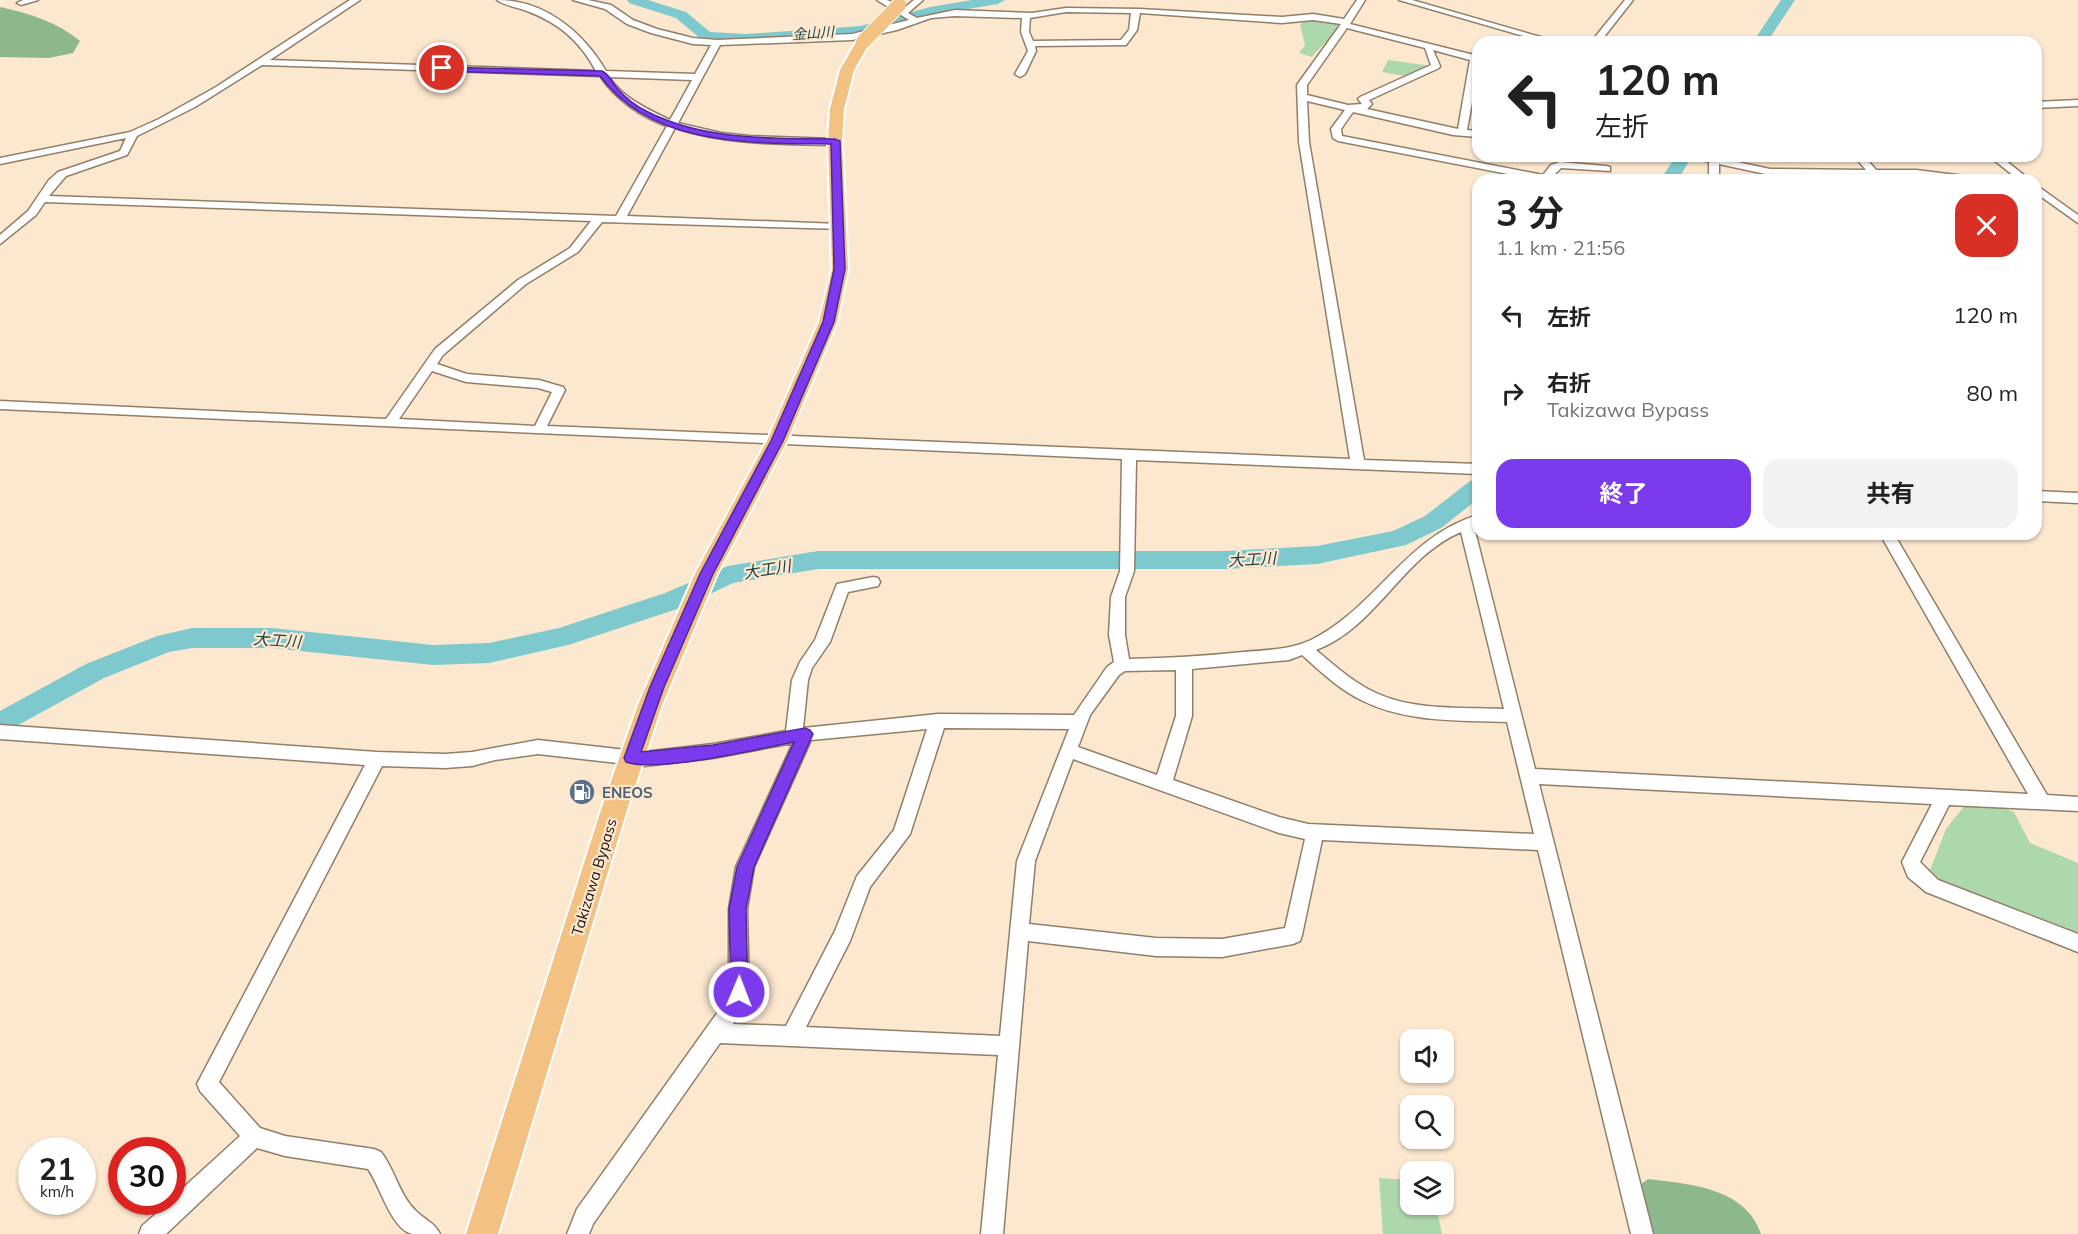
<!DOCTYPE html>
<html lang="ja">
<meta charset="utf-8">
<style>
body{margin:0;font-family:Mulish,"Noto Sans JP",sans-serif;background:#f2f2f2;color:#202124;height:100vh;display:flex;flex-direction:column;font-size:22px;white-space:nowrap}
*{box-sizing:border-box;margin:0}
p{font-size:20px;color:#757577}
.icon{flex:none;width:33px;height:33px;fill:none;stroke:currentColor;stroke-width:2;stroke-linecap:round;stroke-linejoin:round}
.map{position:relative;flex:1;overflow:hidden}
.details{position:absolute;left:1472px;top:174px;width:570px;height:366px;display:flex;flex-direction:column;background:#fff;border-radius:18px;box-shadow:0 2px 4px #0004}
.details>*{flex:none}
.guide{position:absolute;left:1472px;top:36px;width:570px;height:126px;border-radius:18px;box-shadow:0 2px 4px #0004;background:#fff;color:#202124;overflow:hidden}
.controls{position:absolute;left:1400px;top:1029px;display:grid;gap:12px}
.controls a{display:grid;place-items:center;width:54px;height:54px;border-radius:12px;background:#fff;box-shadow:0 2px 4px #0004;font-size:30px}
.speed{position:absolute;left:18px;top:1137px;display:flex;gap:12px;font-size:30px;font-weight:700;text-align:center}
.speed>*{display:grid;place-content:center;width:78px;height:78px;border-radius:50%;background:#fff;box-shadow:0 2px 4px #0004;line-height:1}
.speed small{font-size:15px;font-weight:400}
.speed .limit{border:9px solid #d22;background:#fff;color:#111}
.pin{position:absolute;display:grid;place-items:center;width:51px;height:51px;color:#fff;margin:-26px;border:3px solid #fff;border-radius:50%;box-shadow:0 2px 6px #0007}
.me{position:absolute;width:66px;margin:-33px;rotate:1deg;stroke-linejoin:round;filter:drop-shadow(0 0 4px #0008)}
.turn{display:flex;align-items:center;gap:21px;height:126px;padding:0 24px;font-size:27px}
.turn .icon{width:78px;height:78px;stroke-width:2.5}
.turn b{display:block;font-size:42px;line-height:51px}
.round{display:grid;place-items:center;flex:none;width:63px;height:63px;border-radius:18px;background:#f2f2f2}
.summary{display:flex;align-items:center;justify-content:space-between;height:102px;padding:0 24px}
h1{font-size:36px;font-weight:700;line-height:45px}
.button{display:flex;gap:12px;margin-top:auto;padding:12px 24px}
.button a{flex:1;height:69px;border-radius:18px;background:#7c3aed;color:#fff;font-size:24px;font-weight:700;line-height:69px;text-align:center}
.button a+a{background:#f2f2f2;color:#202124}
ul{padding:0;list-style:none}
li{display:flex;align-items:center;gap:18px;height:78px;padding:0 24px}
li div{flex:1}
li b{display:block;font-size:22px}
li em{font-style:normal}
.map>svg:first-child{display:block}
</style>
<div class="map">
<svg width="2078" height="1234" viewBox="0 0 2078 1234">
<rect width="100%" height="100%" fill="#fce7cf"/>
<!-- green -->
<g fill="#add8ad">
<path d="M1306 20 1336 22 1338 25C1333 38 1321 45 1312 57L1299 53 1305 45 1300 25Z"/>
<polygon points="1388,60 1432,66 1410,77 1382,72"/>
<polygon points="1965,805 2001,807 2014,812 2030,843 2078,863 2078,937 1935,880 1929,873 1946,829"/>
<polygon points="1379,1178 1410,1180 1410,1204 1436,1205 1442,1234 1383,1234"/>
</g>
<!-- forest -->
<g fill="#8db78d">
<path d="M0 7C29 13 57 22 80 41L73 53 49 58 0 57Z"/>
<path d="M1648 1179C1690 1184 1746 1188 1761 1234H1649L1640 1185Z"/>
</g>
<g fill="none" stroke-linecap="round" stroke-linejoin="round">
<!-- river -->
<g fill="#7dc9cd" fill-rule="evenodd">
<polygon points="627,0 648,0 686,12 710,32 746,34 861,26 930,7 972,0 1005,0 998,4 931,15 862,34 746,42 701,39 676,18 629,3"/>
<polygon points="1781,0 1795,0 1767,42 1753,42"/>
<polygon points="1676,156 1692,156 1678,180 1660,180"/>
<polygon points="1478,479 1478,499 1441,528 1406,545 1317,564 1226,569 818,569 733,583 683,607 568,645 489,663 433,665 272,648 192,648 169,652 104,678 0,735 0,711 86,664 157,636 192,628 272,628 433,645 489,643 559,628 665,593 728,566 818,551 1226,551 1317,546 1393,531 1425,516 1470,481"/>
</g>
<!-- minor casing -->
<g stroke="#917f69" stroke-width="3">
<g id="minor">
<polygon points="23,0 38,0 21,5 17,3"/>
<path d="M350 0H360L270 60 596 71C580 41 559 23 527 11 518 7 505 6 497 0 545 0 583 32 606 71L695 74 711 45 693 44 651 33 627 24 605 9 573 0H588L611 5 633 20 657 29 693 38 717 40 852 34 909 20 877 0H887L904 8 914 0H923L908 13 917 18 955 10 1032 13 1066 8 1140 9 1282 17 1313 14 1344 19 1357 0H1365L1350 24 1478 56V69L1467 130 1478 131V137L1453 135 1353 112 1341 129 1342 136 1543 175 1551 165 1560 162 1606 166 1610 167V171L1561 168 1553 176 1560 180H1539L1338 141 1333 138 1331 129 1345 110 1307 101 1309 142 1364 460 1478 464V474L1136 460 1134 571 1125 597V635L1129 659C1167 658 1205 656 1243 652 1266 650 1289 650 1311 640 1375 609 1406 536 1478 515V526L1474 527 1535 769 2028 794 1880 534H1894L2047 795 2078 797V811L1949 805 1920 862 1938 880 2078 934V952L1926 892 1908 877 1902 862 1932 804 1539 784 1653 1234H1631L1538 850 1322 840 1302 935 1300 941 1293 944 1222 957 1156 956 1028 941 1003 1234H981L998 1055 720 1043 593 1224 589 1234H567L577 1209 720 1009 729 991V909L736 867 793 743 713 758 644 766 538 754 495 760 472 766 445 768 382 766 219 1082 260 1128 285 1136 374 1149 381 1152C395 1170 399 1195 416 1211 424 1219 435 1223 440 1234 431 1234 420 1234 412 1234 391 1229 380 1185 368 1169L285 1156 257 1148 166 1234H139L142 1226 169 1202H172V1198L240 1136 200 1091 197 1084 365 765 0 739V725L377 752 445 754 472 752 538 740 644 752 713 744 786 731 792 680 800 662 815 640 837 584 873 577 878 578 880 582 878 586 848 592 830 642 812 668 808 680 803 728 938 714 1074 715 1107 667 1114 662 1109 635 1111 597 1120 571 1122 459 0 409V401L386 419 435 349 518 280 570 248 591 221 45 202 36 215 0 244V235L28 211 49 180 58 172 120 151 126 138 0 164V158L130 132 159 119 216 87ZM1066 12 1131 13 1129 30 1121 40 1033 41 1029 32 1030 18ZM1140 13 1282 23 1313 20 1341 24 1297 85 1299 142 1350 459 547 426 565 390 563 387 539 380 467 374 437 364 443 355 526 284 578 252 602 222 843 229V225L839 224 627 216 675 128C727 145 781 144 835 145L840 142 835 139 750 136 721 133 678 123 720 45 852 40 897 30 931 18 955 16 1022 18 1021 32 1028 51 1015 74 1020 77 1025 74 1036 51 1035 46 1126 45 1137 30ZM1347 28 1425 48 1431 65 1360 97 1358 99 1362 104 1348 105 1307 95V85ZM1433 50 1470 60 1458 129 1367 109 1372 104 1369 100 1439 68 1440 66ZM262 65 600 76C615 99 641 117 667 126L616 216 49 196 66 176 127 155 137 136 195 107ZM609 77 692 80 670 120C647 109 623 98 609 77ZM432 371 466 382 538 388 552 392 535 426 399 419ZM1461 532 1504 709C1462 707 1415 711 1376 693 1354 683 1335 666 1316 650 1376 628 1403 556 1461 532ZM1302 655C1321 672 1339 689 1361 700 1406 723 1459 720 1507 722L1534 834 1308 824 1279 817 1173 780 1192 716V669L1289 660ZM1176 670V716L1157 775 1078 747 1090 715 1119 675 1125 671ZM944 728 1069 729 1017 861 1000 1036 806 1027 850 941 870 887 910 834ZM927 729 894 830 857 876 835 931 786 1026 733 1024 749 992 747 909 754 867 811 740ZM1073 759 1279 833 1305 839 1285 928 1222 939 1156 938 1029 924 1035 861Z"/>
<polygon points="1399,0 1412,0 1558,42 1544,42"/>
<polygon points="1625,0 1633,0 1600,42 1591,42"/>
<polygon points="2078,100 2078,106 2036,108 2036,102"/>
<polygon points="1690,156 1709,156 1770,169 1866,170 1854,156 1864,156 1876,170 1916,170 1973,177 1978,180 1948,180 1916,176 1770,175 1719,164 1719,180 1709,180 1709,162"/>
<polygon points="1989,156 2000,156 2030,180 2019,180"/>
<polygon points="2036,185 2078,215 2078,223 2036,193"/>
<polygon points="2036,491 2078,493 2078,503 2036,501"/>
</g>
</g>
<!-- highway casing -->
<g stroke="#fff" stroke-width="4">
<polygon id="highway" points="863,38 870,42 854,70 844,109 842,142 848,269 837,322 787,441 717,574 662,705 626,813 498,1234 466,1234 600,813 638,705 695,574 767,441 819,322 832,269 828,142 830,109 840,70 858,39"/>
</g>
<!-- minor -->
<use href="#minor" fill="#fff" fill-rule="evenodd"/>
<!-- highway -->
<use href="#highway" fill="#f3c181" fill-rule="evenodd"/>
<!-- highway-bridge casing -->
<g stroke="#fff" stroke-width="16" stroke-linecap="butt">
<polyline id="highway-bridge" points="863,42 899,5"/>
</g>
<!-- highway-bridge -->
<use href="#highway-bridge" stroke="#f3c181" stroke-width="14"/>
</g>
<!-- route -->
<path fill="#7c3aed" stroke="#51269a" stroke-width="1.5" d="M439 67 602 71C609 74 612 82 617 88 624 96 636 106 646 111 704 141 772 138 835 139L840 141 845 269 834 322 783 441 713 574 664 687 641 752 713 745 805 728 810 730 813 734 754 867 746 909 748 992 746 998 739 1000 733 998 731 992 729 909 737 867 794 742C758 749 657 773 626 762L624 758 650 687 700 574 771 441 823 322 834 269 831 144C751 143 652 147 600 76L442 71 438 68Z"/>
<!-- icons -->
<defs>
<g id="fuel-disc" transform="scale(1.35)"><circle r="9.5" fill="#5c6f8a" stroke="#fce7cf"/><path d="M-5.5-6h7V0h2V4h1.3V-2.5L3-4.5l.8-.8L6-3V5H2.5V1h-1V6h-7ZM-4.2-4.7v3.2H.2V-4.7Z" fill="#fff"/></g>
</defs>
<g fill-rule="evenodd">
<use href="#fuel-disc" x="582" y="792"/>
</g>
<g text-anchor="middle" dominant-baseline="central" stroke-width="4.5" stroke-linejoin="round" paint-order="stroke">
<!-- far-water labels -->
<g font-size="14" font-style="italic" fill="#1e4345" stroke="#fce7cf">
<text transform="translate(813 33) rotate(-4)">金山川</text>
</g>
<!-- service labels -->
<g font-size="15" font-weight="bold" fill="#4e5e75" stroke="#fce7cf" text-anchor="start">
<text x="602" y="792">ENEOS</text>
</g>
<!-- street labels -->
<g font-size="15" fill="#1b130b" stroke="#fce7cf">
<text transform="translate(594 877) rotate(-73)">Takizawa Bypass</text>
</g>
<!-- water labels -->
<g font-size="16" font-style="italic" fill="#1e4345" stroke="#fce7cf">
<text transform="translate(1252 559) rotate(-3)">大工川</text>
<text transform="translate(767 569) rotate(-9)">大工川</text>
<text transform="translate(277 640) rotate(4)">大工川</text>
</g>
</g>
</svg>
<div class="controls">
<a><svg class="icon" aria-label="sound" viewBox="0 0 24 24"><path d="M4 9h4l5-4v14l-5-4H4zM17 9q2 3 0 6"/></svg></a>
<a><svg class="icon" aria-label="search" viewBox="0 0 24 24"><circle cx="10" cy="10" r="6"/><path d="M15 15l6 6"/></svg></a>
<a><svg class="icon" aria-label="layers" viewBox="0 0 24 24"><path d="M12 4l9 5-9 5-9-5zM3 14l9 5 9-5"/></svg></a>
</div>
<div class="speed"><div>21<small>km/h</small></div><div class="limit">30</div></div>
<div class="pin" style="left:442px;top:68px;background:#d93025"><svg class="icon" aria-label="arrive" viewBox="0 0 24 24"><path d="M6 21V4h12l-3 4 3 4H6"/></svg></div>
<svg class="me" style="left:739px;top:992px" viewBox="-20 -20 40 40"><circle r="17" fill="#7c3aed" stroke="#fff" stroke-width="3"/><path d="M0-11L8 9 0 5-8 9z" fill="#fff"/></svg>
<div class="guide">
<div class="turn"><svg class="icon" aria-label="left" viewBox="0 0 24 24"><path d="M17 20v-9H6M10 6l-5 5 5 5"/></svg><div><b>120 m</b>左折</div></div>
</div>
<section class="details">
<div class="summary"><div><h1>3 分</h1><p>1.1 km · 21:56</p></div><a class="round" style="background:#d93025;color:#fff"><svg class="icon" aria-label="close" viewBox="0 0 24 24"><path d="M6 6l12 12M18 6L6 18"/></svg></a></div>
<ul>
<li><svg class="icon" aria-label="left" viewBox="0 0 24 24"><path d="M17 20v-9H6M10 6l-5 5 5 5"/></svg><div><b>左折</b></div><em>120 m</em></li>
<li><svg class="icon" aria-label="right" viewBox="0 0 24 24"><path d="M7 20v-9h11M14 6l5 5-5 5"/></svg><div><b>右折</b><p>Takizawa Bypass</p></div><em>80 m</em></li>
</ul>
<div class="button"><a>終了</a><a>共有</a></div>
</section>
</div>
